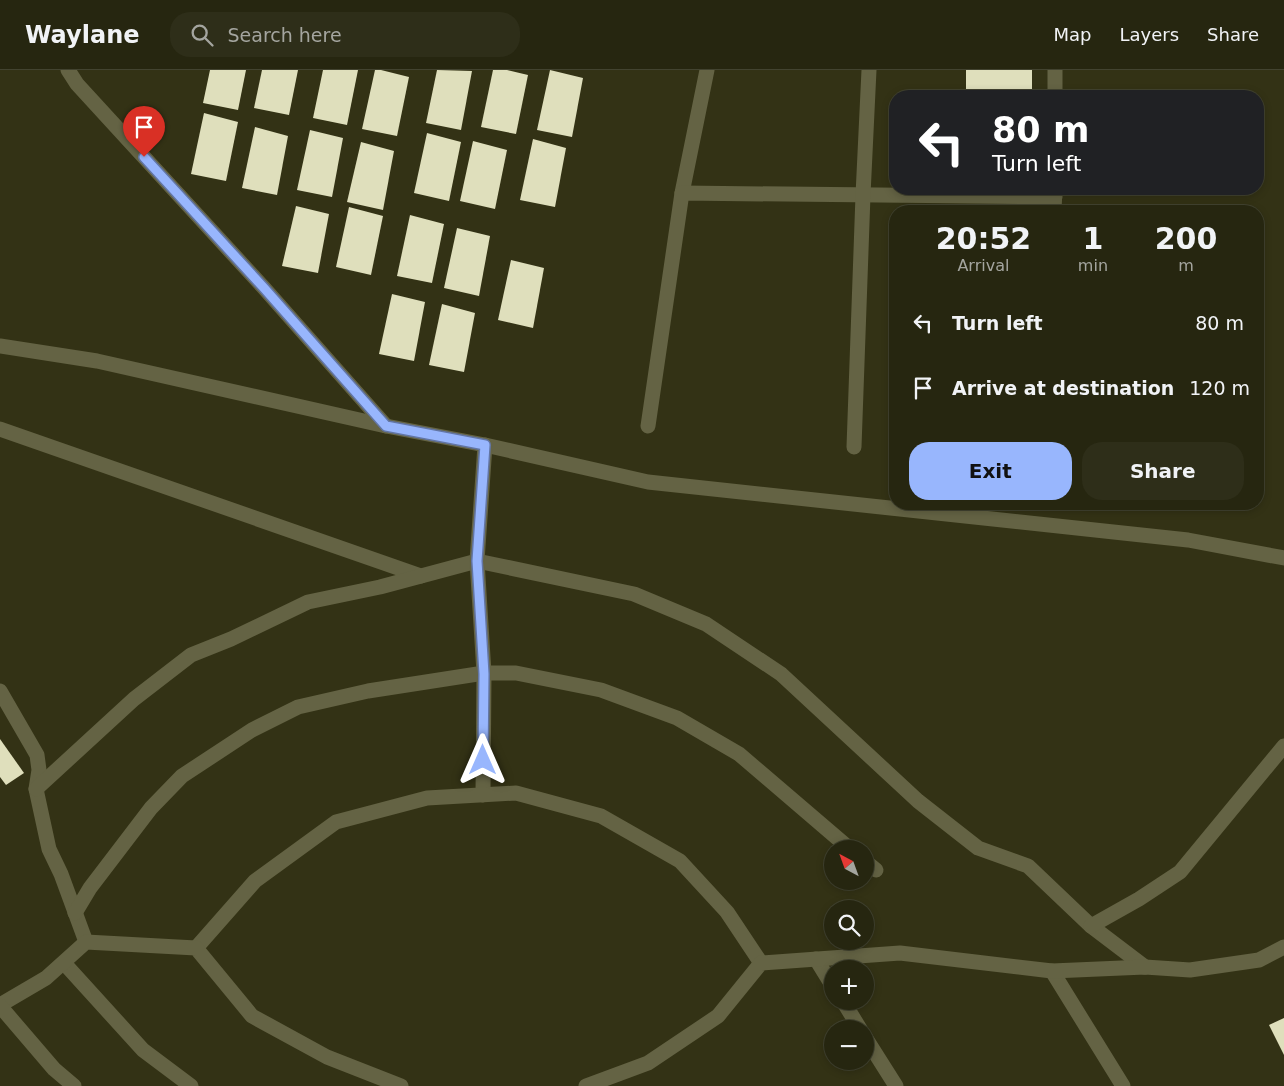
<!DOCTYPE html>
<meta charset="utf-8">
<style>
body{margin:0;font-family:"DejaVu Sans",sans-serif;background:#2e2e19;color:#f1f3f6;height:100vh;display:flex;flex-direction:column;font-size:19px;white-space:nowrap}
*{box-sizing:border-box;margin:0}
p{font-size:16px;color:#a4a59f}
.icon{flex:none;width:28px;height:28px;fill:none;stroke:currentColor;stroke-width:2;stroke-linecap:round;stroke-linejoin:round}
.map{position:relative;flex:1;overflow:hidden}
.sheet{position:absolute;left:889px;top:135px;width:375px;height:305px;display:flex;flex-direction:column;background:#262610;border-radius:20px;box-shadow:0 2px 8px #0003,0 0 0 1px #424330}
.sheet>*{flex:none}
.hud{position:absolute;left:889px;top:20px;width:375px;height:105px;border-radius:20px;box-shadow:0 2px 8px #0003,0 0 0 1px #424330;background:#202124;color:#fff;overflow:hidden}
.needle{width:32px;rotate:319deg}
.tools{position:absolute;left:824px;top:770px;display:grid;gap:10px}
.tools a{display:grid;place-items:center;width:50px;height:50px;border-radius:50%;background:#262610;box-shadow:0 2px 8px #0003,0 0 0 1px #424330;font-size:25px}
.pin{position:absolute;display:grid;place-items:center;width:42px;height:42px;color:#fff;margin:-51px -21px;border-radius:50% 50% 50% 0;rotate:-45deg;box-shadow:0 0 5px #0007}
.pin .icon{rotate:45deg}
.me{position:absolute;width:55px;margin:-28px;rotate:0deg;stroke-linejoin:round;filter:drop-shadow(0 0 4px #0008)}
.turn{display:flex;align-items:center;gap:18px;height:105px;padding:0 20px;font-size:22px}
.turn .icon{width:65px;height:65px;stroke-width:2.5}
.turn b{display:block;font-size:35px;line-height:42px}
.eta{display:flex;justify-content:space-evenly;align-items:center;height:85px;text-align:center}
.eta b{font-size:30px;font-weight:700;line-height:35px}
.cta{display:flex;gap:10px;margin-top:auto;padding:10px 20px}
.cta a{flex:1;height:58px;border-radius:20px;background:#98b6fd;color:#111;font-size:20px;font-weight:700;line-height:58px;text-align:center}
.cta a+a{background:#2e2e19;color:#f1f3f6}
ul{padding:0;list-style:none}
li{display:flex;align-items:center;gap:15px;height:65px;padding:0 20px}
li div{flex:1}
li b{display:block;font-size:19px}
li em{font-style:normal}
header{display:flex;align-items:center;gap:30px;box-sizing:border-box;height:70px;padding:0 25px;background:#262610;border-bottom:1px solid #424330}
header strong{font-size:24px}
nav{display:flex;gap:28px;margin-inline-start:auto;font-size:18px}
.search{width:350px;height:45px;background:#2e2e19;display:flex;align-items:center;gap:12px;box-sizing:border-box;padding:0 18px;border-radius:20px;color:#a4a59f;font-size:19px}
.map>svg:first-child{display:block}
</style>
<header>
<strong>Waylane</strong>
<div class="search"><svg class="icon" aria-label="search" viewBox="0 0 24 24"><circle cx="10" cy="10" r="6"/><path d="M15 15l6 6"/></svg>Search here</div>
<nav><a>Map</a><a>Layers</a><a>Share</a></nav>
</header>
<div class="map">
<svg width="1284" height="1016" viewBox="0 0 1284 1016">
<rect width="100%" height="100%" fill="#333215"/>
<!-- building -->
<g fill="#dfdfbc">
<polygon points="210,0 246,0 238,40 203,33"/>
<polygon points="262,0 298,0 289,45 254,38"/>
<polygon points="323,0 358,0 347,55 313,48"/>
<polygon points="375,0 381,0 409,7 397,66 362,59"/>
<polygon points="437,0 472,1 461,60 426,53"/>
<polygon points="493,0 507,0 528,5 516,64 481,57"/>
<polygon points="550,0 583,8 572,67 537,60"/>
<rect x="966" y="0" width="66" height="25"/>
<polygon points="204,43 238,52 226,111 191,104"/>
<polygon points="255,57 288,66 277,125 242,118"/>
<polygon points="310,60 343,68 332,127 297,120"/>
<polygon points="427,63 461,72 449,131 414,123"/>
<polygon points="533,69 566,78 555,137 520,130"/>
<polygon points="473,71 507,80 495,139 460,131"/>
<polygon points="361,72 394,81 383,140 347,132"/>
<polygon points="296,136 329,144 318,203 282,196"/>
<polygon points="349,137 383,146 371,205 336,197"/>
<polygon points="410,145 444,154 432,213 397,206"/>
<polygon points="457,158 490,166 479,226 444,218"/>
<polygon points="511,190 544,198 533,258 498,250"/>
<polygon points="392,224 425,232 414,291 379,284"/>
<polygon points="442,234 475,243 464,302 429,295"/>
<polygon points="0,669 24,703 6,715 0,707"/>
<polygon points="1284,948 1284,985 1269,955"/>
</g>
<g fill="none" stroke-linecap="round" stroke-linejoin="round">
<!-- minor -->
<g stroke="#646344" stroke-width="15">
<polyline points="68,0 77,14 264,218 386,356"/>
<polyline points="1055,26 1055,0"/>
<polyline points="682,123 707,0"/>
<polyline points="1054,141 1055,119"/>
<polyline points="0,276 97,291 386,356 485,375 648,412 1188,470 1284,488"/>
<polyline points="648,356 682,123 1055,127"/>
<polyline points="0,359 421,506"/>
<polyline points="854,377 863,125 869,0"/>
<polyline points="0,621 37,685 39,700 36,719 49,779 61,804 86,872"/>
<polyline points="36,719 134,629 191,585 231,569 308,532 380,517 477,491 634,524 706,554 781,604 918,731 978,778 1028,796 1091,856 1145,897"/>
<polyline points="483,725 484,603 477,491 485,375"/>
<polyline points="865,791 876,800"/>
<polyline points="75,843 90,818 151,738 182,706 252,660 298,637 368,621 484,603 516,603 601,620 677,648 739,684 850,779"/>
<polyline points="1091,856 1139,829 1180,802 1284,676"/>
<polyline points="196,878 255,811 336,752 427,728 516,723 601,746 680,791 727,842 761,893"/>
<polyline points="816,889 832,915"/>
<polyline points="64,893 143,980 191,1016"/>
<polyline points="1052,901 1123,1016"/>
<polyline points="843,931 860,959"/>
<polyline points="0,935 46,908 86,872 196,878 252,946 327,987 401,1016"/>
<polyline points="0,936 54,999 74,1016"/>
<polyline points="865,967 896,1016"/>
<polyline points="586,1016 648,993 718,946 761,893 900,883 1052,901 1145,897 1190,900 1259,890 1284,877"/>
</g>
</g>
<g fill="none" stroke-linecap="round" stroke-linejoin="round">
<!-- route casing -->
<g stroke="#6376a4" stroke-width="12">
<polyline id="route" points="144,87 264,218 386,356 485,375 477,491 484,604 483,690"/>
</g>
<!-- route -->
<use href="#route" stroke="#98b6fd" stroke-width="9"/>
</g>
</svg>
<div class="tools">
<a><svg class="needle" viewBox="-14 -14 28 28"><path d="M0-13l5 13h-10z" fill="#e53935"/><path d="M0 13l5-13h-10z" fill="#a4a59f"/></svg></a>
<a><svg class="icon" aria-label="search" viewBox="0 0 24 24"><circle cx="10" cy="10" r="6"/><path d="M15 15l6 6"/></svg></a>
<a>+</a>
<a>−</a>
</div>
<div class="pin" style="left:144px;top:87px;background:#d93025"><svg class="icon" aria-label="arrive" viewBox="0 0 24 24"><path d="M6 21V4h12l-3 4 3 4H6"/></svg></div>
<svg class="me" style="left:483px;top:690px" viewBox="-20 -20 40 40"><path d="M0-17L14 15 0 8-14 15z" fill="#98b6fd" stroke="#fff" stroke-width="4"/></svg>
<div class="hud">
<div class="turn"><svg class="icon" aria-label="left" viewBox="0 0 24 24"><path d="M17 20v-9H6M10 6l-5 5 5 5"/></svg><div><b>80 m</b>Turn left</div></div>
</div>
<section class="sheet">
<div class="eta">
<div><b>20:52</b><p>Arrival</p></div>
<div><b>1</b><p>min</p></div>
<div><b>200</b><p>m</p></div>
</div>
<ul>
<li><svg class="icon" aria-label="left" viewBox="0 0 24 24"><path d="M17 20v-9H6M10 6l-5 5 5 5"/></svg><div><b>Turn left</b></div><em>80 m</em></li>
<li><svg class="icon" aria-label="arrive" viewBox="0 0 24 24"><path d="M6 21V4h12l-3 4 3 4H6"/></svg><div><b>Arrive at destination</b></div><em>120 m</em></li>
</ul>
<div class="cta"><a>Exit</a><a>Share</a></div>
</section>
</div>
